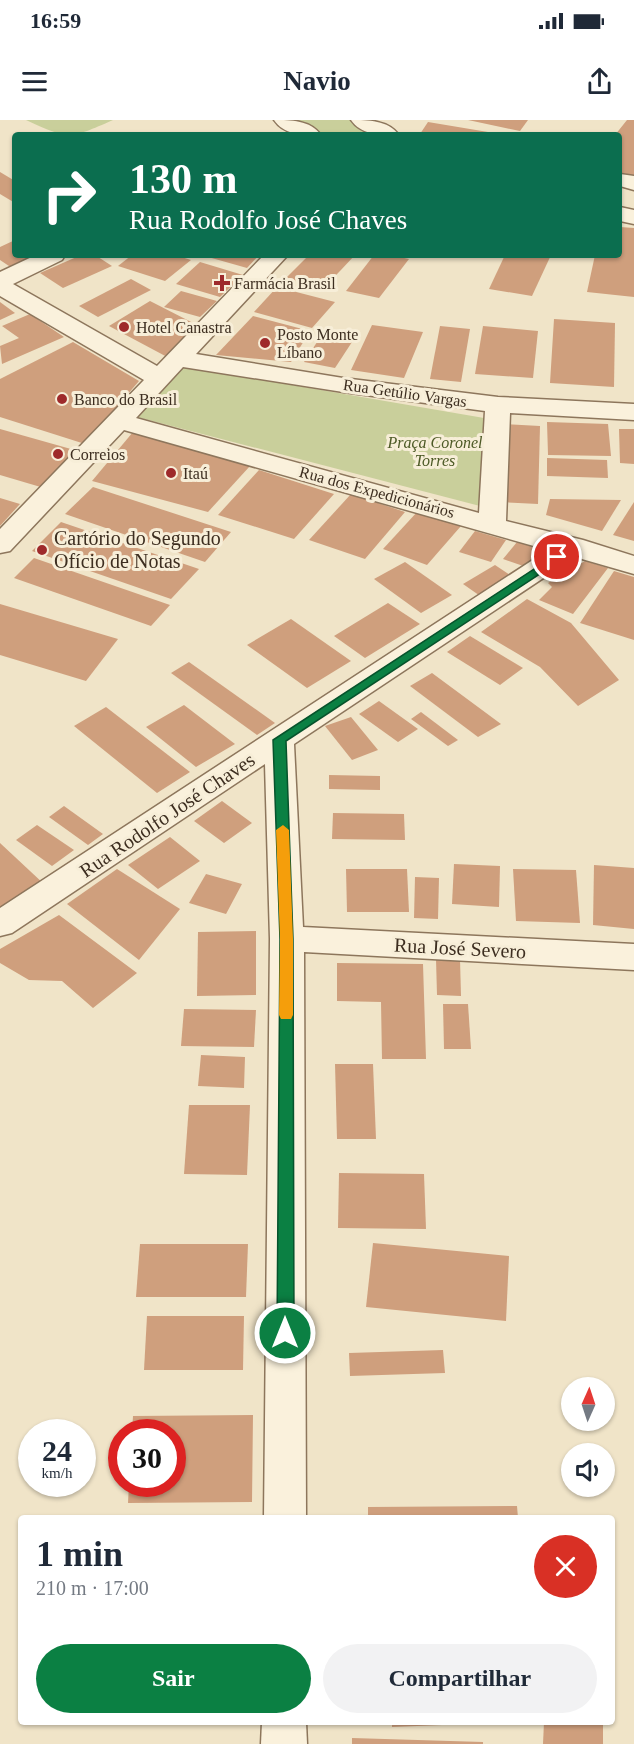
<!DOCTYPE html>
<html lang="pt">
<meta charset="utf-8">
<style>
body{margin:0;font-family:"Times New Roman",serif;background:#f2f2f3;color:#1f2937;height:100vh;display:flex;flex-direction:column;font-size:22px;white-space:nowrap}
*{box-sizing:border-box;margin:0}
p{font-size:20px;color:#747a83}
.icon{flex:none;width:33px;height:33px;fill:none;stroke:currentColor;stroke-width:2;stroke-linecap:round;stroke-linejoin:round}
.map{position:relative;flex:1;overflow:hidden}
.drawer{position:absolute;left:18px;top:1395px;width:597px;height:210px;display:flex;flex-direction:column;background:#fff;border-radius:6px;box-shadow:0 2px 4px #0004}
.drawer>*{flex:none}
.hud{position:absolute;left:12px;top:12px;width:610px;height:126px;border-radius:6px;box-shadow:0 2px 4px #0004;background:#0b6e4f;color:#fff;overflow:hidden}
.needle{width:39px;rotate:3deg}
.fabs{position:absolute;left:561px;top:1257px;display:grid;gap:12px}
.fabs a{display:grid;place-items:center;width:54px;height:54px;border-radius:50%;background:#fff;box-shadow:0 2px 4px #0004;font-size:30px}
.speed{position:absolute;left:18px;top:1299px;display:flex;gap:12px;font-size:30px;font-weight:700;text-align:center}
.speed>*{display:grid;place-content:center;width:78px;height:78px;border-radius:50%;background:#fff;box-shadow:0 2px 4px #0004;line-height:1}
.speed small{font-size:15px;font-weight:400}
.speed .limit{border:9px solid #d22;background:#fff;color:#111}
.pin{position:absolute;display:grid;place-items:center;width:51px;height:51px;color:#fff;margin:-26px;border:3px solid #fff;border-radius:50%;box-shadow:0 2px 6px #0007}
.me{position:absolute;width:66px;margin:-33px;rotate:0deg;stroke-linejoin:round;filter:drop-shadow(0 0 4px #0008)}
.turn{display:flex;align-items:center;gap:21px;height:126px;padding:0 18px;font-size:27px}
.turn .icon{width:78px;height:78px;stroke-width:2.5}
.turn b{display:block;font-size:42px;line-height:51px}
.round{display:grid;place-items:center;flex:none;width:63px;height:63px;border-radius:32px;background:#f2f2f3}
.overview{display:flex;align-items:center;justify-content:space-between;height:102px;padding:0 18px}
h1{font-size:36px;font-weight:700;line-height:45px}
.cta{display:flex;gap:12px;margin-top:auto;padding:12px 18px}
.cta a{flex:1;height:69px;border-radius:36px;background:#0b8043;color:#fff;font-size:24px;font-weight:700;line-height:69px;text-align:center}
.cta a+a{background:#f2f2f3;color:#1f2937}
.status{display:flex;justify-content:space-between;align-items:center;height:42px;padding:0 30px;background:#fff;direction:ltr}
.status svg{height:16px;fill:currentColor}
header{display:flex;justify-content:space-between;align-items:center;height:78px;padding:0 18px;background:#fff;font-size:27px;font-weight:700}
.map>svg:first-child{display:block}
</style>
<div class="status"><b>16:59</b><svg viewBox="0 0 49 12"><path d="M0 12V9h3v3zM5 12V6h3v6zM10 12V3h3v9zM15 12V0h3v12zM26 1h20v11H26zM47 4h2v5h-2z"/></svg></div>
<header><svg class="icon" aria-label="menu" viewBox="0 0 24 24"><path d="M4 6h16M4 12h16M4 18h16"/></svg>Navio<svg class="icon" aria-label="share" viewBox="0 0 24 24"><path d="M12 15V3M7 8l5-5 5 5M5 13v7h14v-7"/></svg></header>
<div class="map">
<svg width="634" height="1624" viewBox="0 0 634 1624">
<rect width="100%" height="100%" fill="#f0e4c8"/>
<!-- green -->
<g fill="#c9cf9b">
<path d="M26 0H113C70 19 69 20 26 0Z"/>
<polygon points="297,0 351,0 379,15 324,15"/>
<polygon points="182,246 484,298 480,386 137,297"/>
</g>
<!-- building -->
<g fill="#cf9f7d">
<polygon points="468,0 528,0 520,11"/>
<polygon points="627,0 634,0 634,56 620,54 620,15 615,15"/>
<polygon points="428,2 500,14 500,15 420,14"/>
<polygon points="0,52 15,61 15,83 0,74"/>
<polygon points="620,107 634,108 634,177 587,172 595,135 620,135"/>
<polygon points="15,120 15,135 41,135 12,148 0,140 0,127"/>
<polygon points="81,135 95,135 112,146 63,168 40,153"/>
<polygon points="132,135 175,135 191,140 165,161 118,146"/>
<polygon points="201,135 259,135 247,148"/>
<polygon points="309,135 355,135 324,168 286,158"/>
<polygon points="374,135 390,135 409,139 379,178 346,171"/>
<polygon points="505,135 551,135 532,176 489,169"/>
<polygon points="200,142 243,155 220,177 176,164"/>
<polygon points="131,159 151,170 98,197 79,186"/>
<polygon points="277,167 335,182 312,208 254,192"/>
<polygon points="181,171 217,181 200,197 164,187"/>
<polygon points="150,181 197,205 169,238 109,206"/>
<polygon points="0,182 15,193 0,200"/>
<polygon points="30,194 64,217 2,244 0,226 19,218 2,206"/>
<polygon points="253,196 310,211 291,242 216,235"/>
<polygon points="554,199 615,203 614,267 550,263"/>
<polygon points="372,205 423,212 404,258 351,250"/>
<polygon points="440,206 470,209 461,262 430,259"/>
<polygon points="483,206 538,211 533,258 475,254"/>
<polygon points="321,216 352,222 335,248 304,242"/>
<polygon points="73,222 139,261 85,324 0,297 0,259"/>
<polygon points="547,302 608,304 611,336 548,335"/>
<polygon points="505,304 540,306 538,384 501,382"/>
<polygon points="0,309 78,331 44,368 0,355"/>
<polygon points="619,309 634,309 634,344 620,343"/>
<polygon points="133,312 250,346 208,392 92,361"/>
<polygon points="547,338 607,340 608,358 547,356"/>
<polygon points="259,350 334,374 294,419 218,395"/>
<polygon points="93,367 231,412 205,442 65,394"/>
<polygon points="351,374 405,392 365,439 309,420"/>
<polygon points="0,378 20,384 0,406"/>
<polygon points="550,379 621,380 602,411 546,395"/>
<polygon points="634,382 634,421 613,415"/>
<polygon points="418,391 461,406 427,445 383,429"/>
<polygon points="61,402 199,449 171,479 32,431"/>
<polygon points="475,411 506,420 491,442 459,432"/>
<polygon points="517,422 545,430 532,449 503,439"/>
<polygon points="34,438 170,485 151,506 14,458"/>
<polygon points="585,441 608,448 573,494 539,480 552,467 548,463"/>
<polygon points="405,442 452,475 421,493 374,459"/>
<polygon points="495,445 516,459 483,478 463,464"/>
<polygon points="614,451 634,457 634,520 580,503"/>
<polygon points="527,479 571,503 619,560 578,586 540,547 481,512"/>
<polygon points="388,483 420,504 365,538 334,516"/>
<polygon points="0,484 118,519 86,561 0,535"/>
<polygon points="291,499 351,541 307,568 247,525"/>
<polygon points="470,516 523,548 500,565 447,532"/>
<polygon points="189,542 275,603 257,615 171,553"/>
<polygon points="432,553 501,604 478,617 410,566"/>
<polygon points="379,581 418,609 398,622 359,594"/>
<polygon points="184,585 235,624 196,647 146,607"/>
<polygon points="106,587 190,652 157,673 74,606"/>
<polygon points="421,592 458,620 448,626 411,599"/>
<polygon points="351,597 378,630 352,640 325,606"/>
<polygon points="329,655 380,656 380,670 329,669"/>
<polygon points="222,681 252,703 224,723 194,701"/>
<polygon points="64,686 103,714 88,725 49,697"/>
<polygon points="333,693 404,694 405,720 332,719"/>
<polygon points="37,705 74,730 52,746 16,720"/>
<polygon points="170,717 200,741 158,769 128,745"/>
<polygon points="0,723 45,765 0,792"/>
<polygon points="454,744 500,746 499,787 452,784"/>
<polygon points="594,745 634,748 634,809 593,805"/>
<polygon points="117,749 180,789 139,840 67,784"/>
<polygon points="346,749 407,749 409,792 347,792"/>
<polygon points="513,749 576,750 580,803 516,801"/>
<polygon points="206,754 242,764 226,794 189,783"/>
<polygon points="415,757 439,758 438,799 414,798"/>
<polygon points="59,795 137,853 93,888 62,861 29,860 0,843 0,829"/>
<polygon points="256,811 256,875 197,876 198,812"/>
<polygon points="436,839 460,839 461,876 437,875"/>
<polygon points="337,843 423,844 426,939 382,939 381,882 337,881"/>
<polygon points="443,884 468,884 471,929 444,929"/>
<polygon points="184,889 256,890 254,927 181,926"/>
<polygon points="201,935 245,937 244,968 198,966"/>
<polygon points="335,944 373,944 376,1019 337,1019"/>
<polygon points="189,985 250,985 247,1055 184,1054"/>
<polygon points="339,1053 424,1054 426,1109 338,1108"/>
<polygon points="373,1123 509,1136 506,1201 366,1187"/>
<polygon points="140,1124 248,1124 246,1177 136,1177"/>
<polygon points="147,1196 244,1196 243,1250 144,1250"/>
<polygon points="443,1230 445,1253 350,1256 349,1233"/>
<polygon points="253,1295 252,1382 128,1383 129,1364 172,1364 172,1312 132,1312 133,1296"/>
<polygon points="517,1386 518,1398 368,1398 368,1387"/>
<polygon points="92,1395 261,1396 261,1398 91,1398"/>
<polygon points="392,1602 467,1602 467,1604 392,1607"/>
<polygon points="544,1602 603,1602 603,1624 543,1624"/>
<polygon points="352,1618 483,1622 483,1624 352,1624"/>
</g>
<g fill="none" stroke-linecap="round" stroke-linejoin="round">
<!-- minor casing -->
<g stroke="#8d765c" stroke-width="3">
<g id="minor">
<path d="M274 0C291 0 310 0 321 15 304 15 285 16 274 0Z"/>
<path d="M351 0C368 0 388 0 399 15 382 15 362 16 351 0Z"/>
<polygon points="620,54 634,56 634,70 620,66"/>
<polygon points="620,87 634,90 634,104 620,101"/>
<path d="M36 135H65L62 140 13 164 157 246 264 135H288L196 234 343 258 498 277 634 284V300L510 293 506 401 583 420 634 436V454L575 437 294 624 303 807 634 824V850L304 832 306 1398H264L270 819 265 644 12 813 0 816V788L548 430 124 310 10 431 0 433V409L144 260 0 176V152ZM183 247 343 272 485 291 479 393 136 298Z"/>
<polygon points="262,1602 306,1602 307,1624 261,1624"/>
</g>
</g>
<!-- minor -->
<use href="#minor" fill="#faf1dc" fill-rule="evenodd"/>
</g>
<!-- route -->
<polygon fill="#0b8043" stroke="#07532c" stroke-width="1.5" points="557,434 561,435 561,440 286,621 293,819 294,1213 291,1218 285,1220 280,1218 277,1213 280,819 273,620"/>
<!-- slow -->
<polygon fill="#f59e0b" points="283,705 289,710 293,819 293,895 291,899 281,899 279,895 280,819 276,710"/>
<!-- markers -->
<g fill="#9e2a2b" stroke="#f7eed8" stroke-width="2">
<path d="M219 154h6v6h6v6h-6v6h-6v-6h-6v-6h6z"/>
<circle cx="124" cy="207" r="6"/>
<circle cx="265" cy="223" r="6"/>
<circle cx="62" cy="279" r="6"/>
<circle cx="58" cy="334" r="6"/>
<circle cx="171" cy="353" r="6"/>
<circle cx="42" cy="430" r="6"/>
</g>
<g text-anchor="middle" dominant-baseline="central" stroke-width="6" stroke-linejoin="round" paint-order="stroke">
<!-- far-poi labels -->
<g font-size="16" fill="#3d2e20" stroke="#f7eed8" text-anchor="start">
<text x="234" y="163">Farmácia Brasil</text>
<text x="136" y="207">Hotel Canastra</text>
<text x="277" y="214">Posto Monte<tspan x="277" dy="18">Líbano</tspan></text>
<text x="74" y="279">Banco do Brasil</text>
<text x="70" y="334">Correios</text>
<text x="183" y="353">Itaú</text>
</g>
<!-- far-street labels -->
<g font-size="16" fill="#3d2e20" stroke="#f7eed8">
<text transform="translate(405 273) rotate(8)">Rua Getúlio Vargas</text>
<text transform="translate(377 372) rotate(15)">Rua dos Expedicionários</text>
</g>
<!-- far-park labels -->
<g font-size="16" font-style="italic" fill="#4d5a26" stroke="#f7eed8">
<text x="435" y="322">Praça Coronel<tspan x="435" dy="18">Torres</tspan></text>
</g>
<!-- poi labels -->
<g font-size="20" fill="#3d2e20" stroke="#f7eed8" text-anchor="start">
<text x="54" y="418">Cartório do Segundo<tspan x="54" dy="23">Ofício de Notas</tspan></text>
</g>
<!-- street labels -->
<g font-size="20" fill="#3d2e20" stroke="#f7eed8">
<text transform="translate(167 695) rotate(-34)">Rua Rodolfo José Chaves</text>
<text transform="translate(460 828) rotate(3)">Rua José Severo</text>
</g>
</g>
</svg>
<div class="fabs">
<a><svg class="needle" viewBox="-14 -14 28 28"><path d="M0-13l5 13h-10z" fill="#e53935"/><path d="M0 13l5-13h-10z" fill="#747a83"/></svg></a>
<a><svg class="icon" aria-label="sound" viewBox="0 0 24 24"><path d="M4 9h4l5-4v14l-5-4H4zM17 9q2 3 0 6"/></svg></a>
</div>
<div class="speed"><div>24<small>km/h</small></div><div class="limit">30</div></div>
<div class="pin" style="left:557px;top:437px;background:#d93025"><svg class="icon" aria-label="arrive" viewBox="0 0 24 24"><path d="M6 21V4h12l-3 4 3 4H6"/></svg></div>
<svg class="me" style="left:285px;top:1213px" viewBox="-20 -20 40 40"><circle r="17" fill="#0b8043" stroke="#fff" stroke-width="3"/><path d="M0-11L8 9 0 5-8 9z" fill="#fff"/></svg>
<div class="hud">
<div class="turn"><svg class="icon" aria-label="right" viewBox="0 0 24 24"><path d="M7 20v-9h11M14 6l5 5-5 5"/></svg><div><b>130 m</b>Rua Rodolfo José Chaves</div></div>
</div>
<section class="drawer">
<div class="overview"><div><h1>1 min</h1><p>210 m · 17:00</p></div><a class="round" style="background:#d93025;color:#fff"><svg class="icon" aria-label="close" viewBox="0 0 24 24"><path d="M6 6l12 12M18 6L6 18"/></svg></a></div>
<div class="cta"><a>Sair</a><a>Compartilhar</a></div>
</section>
</div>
